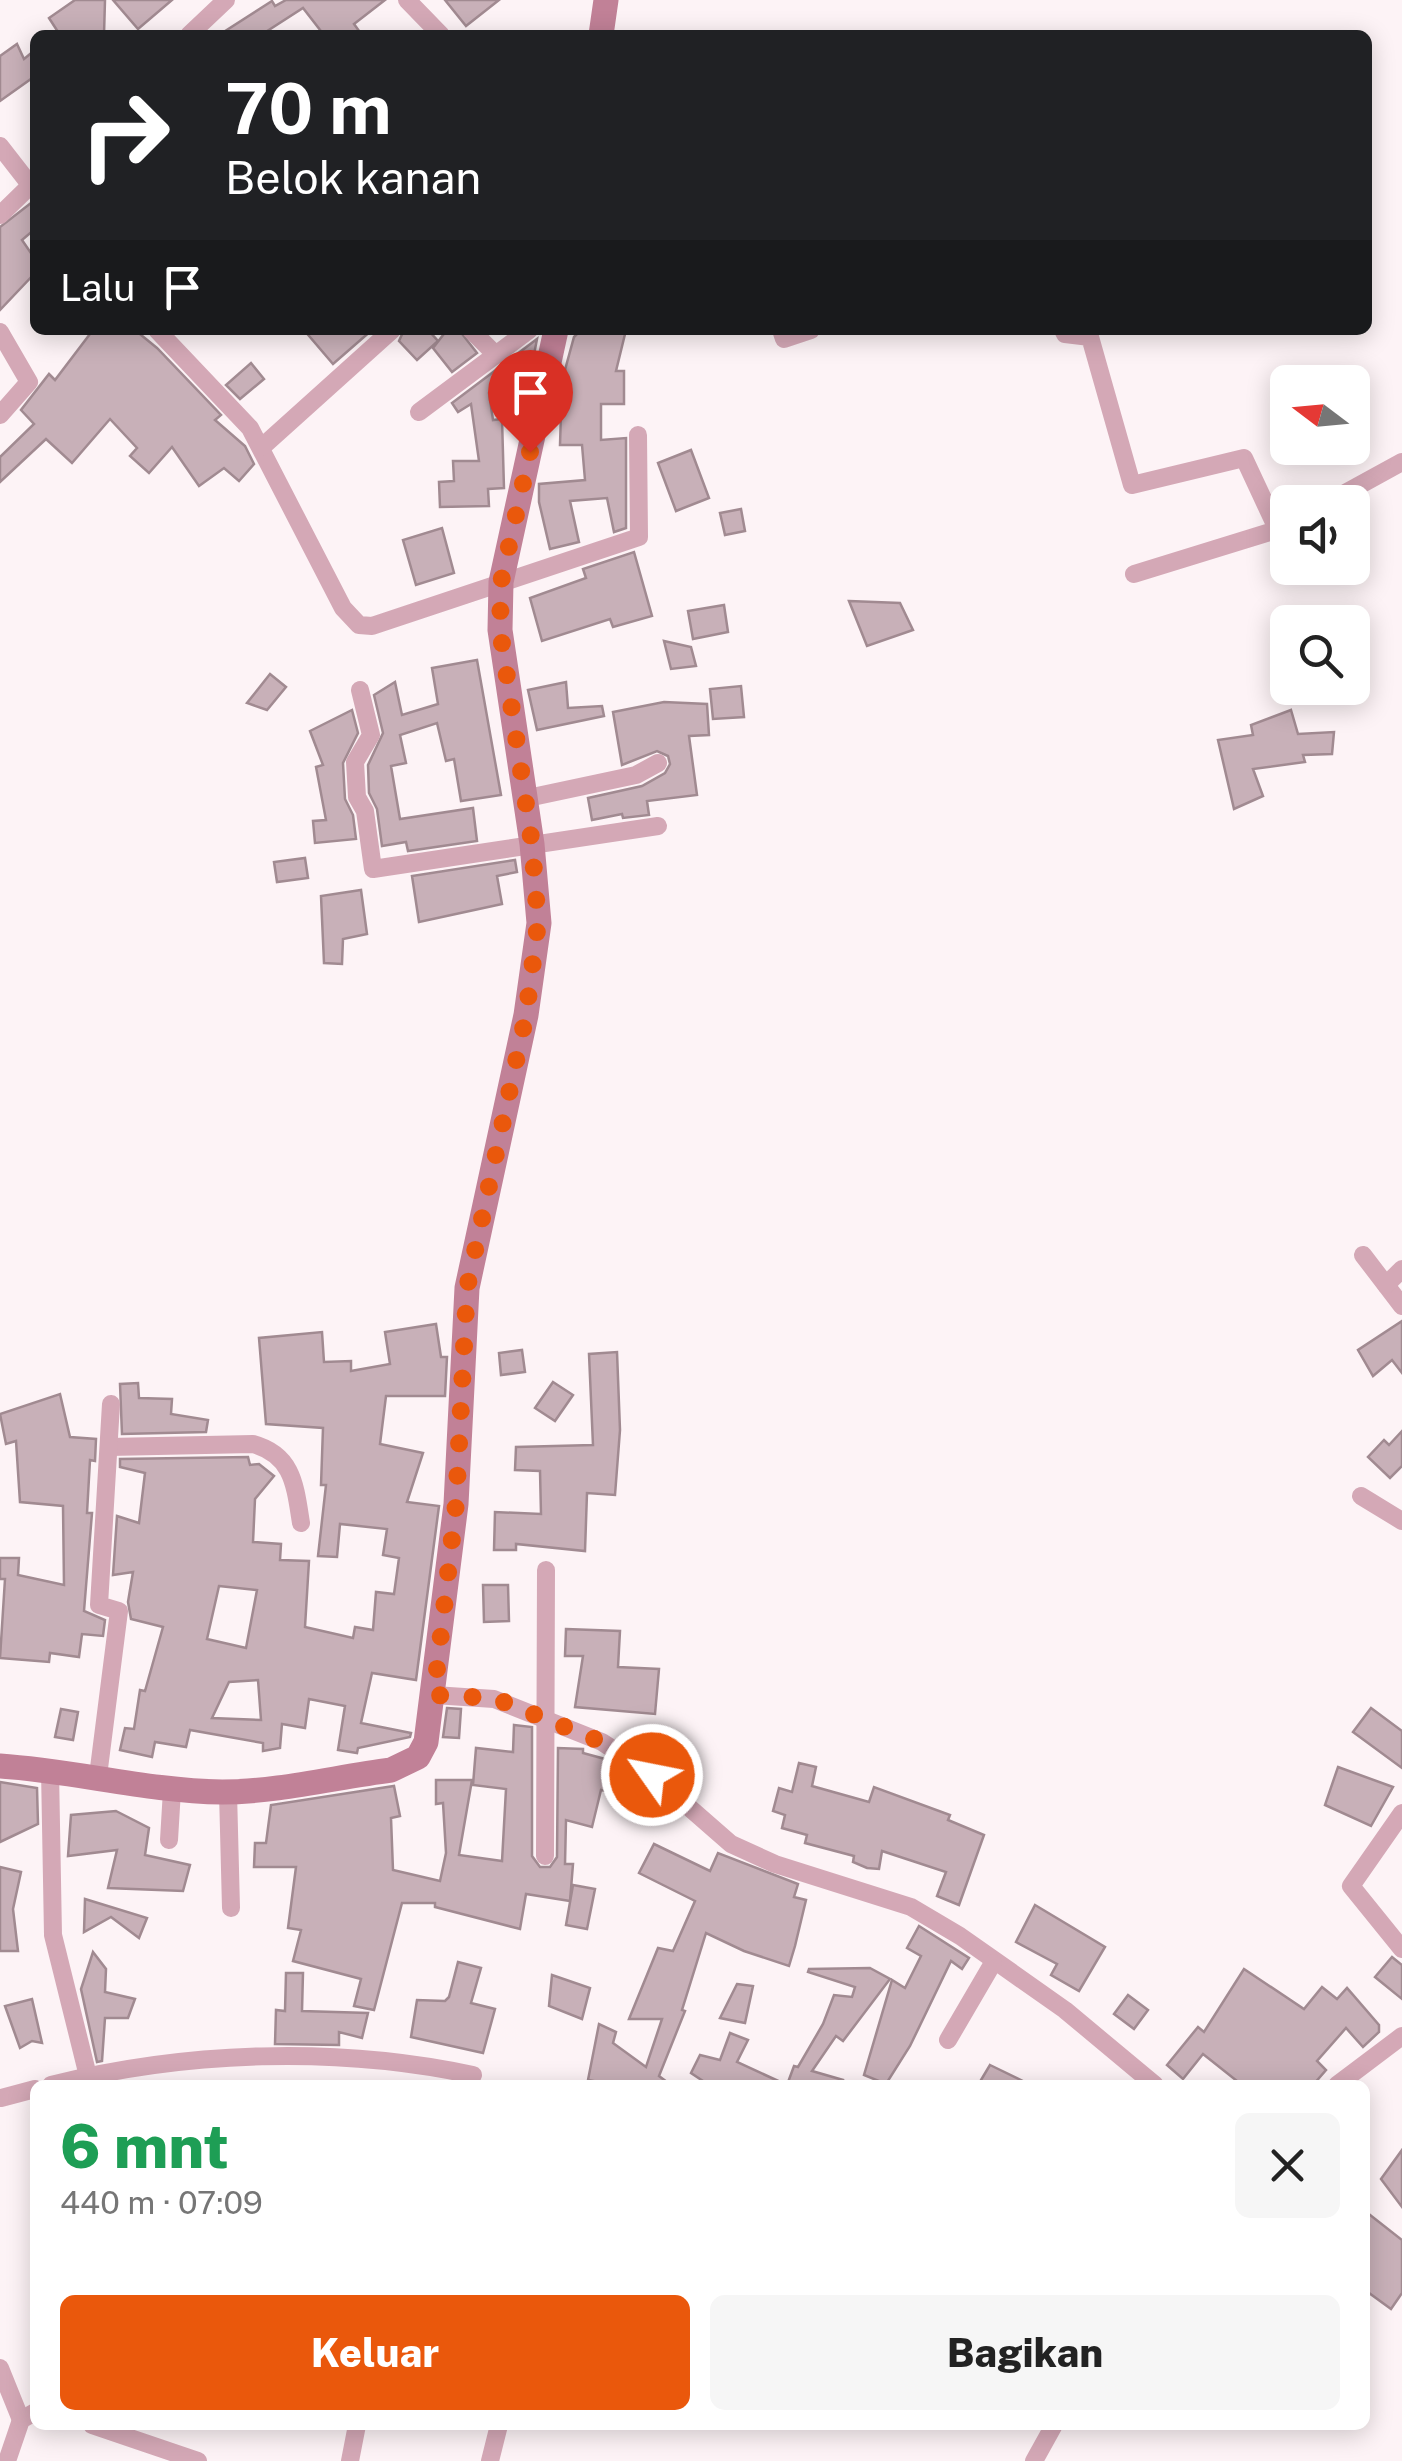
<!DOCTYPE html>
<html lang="id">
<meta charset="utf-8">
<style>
body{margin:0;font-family:"Public Sans",sans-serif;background:#f6f6f6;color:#222;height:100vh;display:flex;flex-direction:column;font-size:38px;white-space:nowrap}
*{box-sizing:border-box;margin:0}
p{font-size:32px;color:#767676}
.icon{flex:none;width:55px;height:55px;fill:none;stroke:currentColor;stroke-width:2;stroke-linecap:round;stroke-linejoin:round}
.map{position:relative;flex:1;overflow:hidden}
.sheet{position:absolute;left:30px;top:2080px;width:1340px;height:350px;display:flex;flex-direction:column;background:#fff;border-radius:15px;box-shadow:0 5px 25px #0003}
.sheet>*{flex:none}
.guide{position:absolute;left:30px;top:30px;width:1342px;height:305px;border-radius:15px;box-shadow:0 5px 25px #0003;background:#202124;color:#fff;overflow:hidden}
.needle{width:65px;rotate:286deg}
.controls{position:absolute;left:1270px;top:365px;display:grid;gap:20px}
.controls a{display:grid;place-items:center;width:100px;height:100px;border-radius:15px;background:#fff;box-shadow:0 5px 25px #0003;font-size:50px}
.pin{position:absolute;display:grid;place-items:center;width:85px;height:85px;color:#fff;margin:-102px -42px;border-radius:50% 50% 50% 0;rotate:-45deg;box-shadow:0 0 10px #0007}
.pin .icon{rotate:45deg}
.me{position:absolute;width:110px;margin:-55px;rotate:303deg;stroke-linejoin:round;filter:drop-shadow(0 0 8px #0008)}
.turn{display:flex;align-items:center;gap:35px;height:210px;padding:0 30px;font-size:45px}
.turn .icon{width:130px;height:130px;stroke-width:2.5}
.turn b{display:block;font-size:70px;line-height:85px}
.then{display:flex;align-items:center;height:95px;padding:0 30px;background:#0003;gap:20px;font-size:38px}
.round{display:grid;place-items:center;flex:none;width:105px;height:105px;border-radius:15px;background:#f6f6f6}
.summary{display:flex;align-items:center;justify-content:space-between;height:170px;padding:0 30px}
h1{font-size:60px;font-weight:800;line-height:75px;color:#1e9e55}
.primary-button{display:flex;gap:20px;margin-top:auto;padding:20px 30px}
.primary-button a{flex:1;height:115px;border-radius:15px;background:#ea580c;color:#fff;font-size:40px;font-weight:800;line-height:115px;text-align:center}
.primary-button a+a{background:#f6f6f6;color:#222}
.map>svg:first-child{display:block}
</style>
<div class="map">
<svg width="1402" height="2461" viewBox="0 0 1402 2461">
<rect width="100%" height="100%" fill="#fdf3f6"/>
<!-- building -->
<g fill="#c8b0b8" stroke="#a18a91" stroke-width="2.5" fill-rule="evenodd">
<polygon points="75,0 105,0 104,35 60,35 49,18"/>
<polygon points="113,0 172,0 138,29"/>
<polygon points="286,0 385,0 354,24 362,35 324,35 303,8 261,35 219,35 272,1 275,6"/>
<polygon points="445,0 499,0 466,26"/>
<polygon points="17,44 24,59 35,50 35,76 0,101 0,56"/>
<polygon points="31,203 35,203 35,229 22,240 35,259 35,273 0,310 0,227"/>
<polygon points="93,330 135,330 157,348 221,415 215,420 245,446 254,464 239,481 224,468 199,486 172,447 149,473 130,456 137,448 110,419 72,463 46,439 0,482 0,457 34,424 21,410 49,374 55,380"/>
<polygon points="304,330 372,330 333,364"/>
<polygon points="404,330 428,330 438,341 417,360 399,341"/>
<polygon points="447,330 459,330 477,353 452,372 433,348"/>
<polygon points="581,330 626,330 616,371 624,371 624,404 601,404 601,440 626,438 626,528 614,532 607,498 570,501 579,542 550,549 539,502 539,484 585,480 582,445 560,445 562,381 574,337"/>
<polygon points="537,339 531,370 511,377 489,393 493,420 502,419 504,488 488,489 489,506 440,507 439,482 454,481 453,461 479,461 471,404 458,412 452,403"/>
<polygon points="251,363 264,379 240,399 226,385"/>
<polygon points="691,450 709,498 676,511 658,463"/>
<polygon points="741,509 745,531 725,535 720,513"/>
<polygon points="442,528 454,573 416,585 403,540"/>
<polygon points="634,552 652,616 613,627 610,619 542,641 530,598 586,578 583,569"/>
<polygon points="849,601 900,603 913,630 867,646"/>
<polygon points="724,605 728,632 693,639 688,611"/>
<polygon points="664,641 691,647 696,666 671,669"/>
<polygon points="477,660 501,795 461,801 454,759 446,761 437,723 400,735 406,763 391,766 400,819 473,808 477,841 408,851 406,842 382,846 377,809 369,793 368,765 383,733 374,695 395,682 402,715 438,704 432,668"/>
<polygon points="270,674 286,687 267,710 247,703"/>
<polygon points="566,682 568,708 602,706 604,716 537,730 528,690"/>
<polygon points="741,686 744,717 713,719 710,689"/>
<polygon points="664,702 707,704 709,735 689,736 697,795 647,801 649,815 623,818 622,814 592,820 588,798 642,786 665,773 670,764 668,756 657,751 622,765 613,712"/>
<polygon points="352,710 358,733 343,763 345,799 353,815 356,839 315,843 313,821 326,820 316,767 323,765 310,731"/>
<polygon points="1291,710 1298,734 1334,732 1332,754 1303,755 1305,762 1253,769 1263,796 1234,809 1218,740 1253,735 1251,725"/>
<polygon points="305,858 308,878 277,882 274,862"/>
<polygon points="515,860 517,872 497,876 502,904 419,922 412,876"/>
<polygon points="361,890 367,934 343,939 342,964 324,963 321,896"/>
<polygon points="1402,1321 1402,1373 1392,1360 1373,1376 1358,1350"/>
<path d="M436 1324 441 1357H447L445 1396H386L380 1444 423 1453 407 1502 439 1506 416 1680 372 1673 361 1723 411 1733 410 1737 358 1748 357 1753 338 1750 345 1706 309 1699 305 1728 282 1724 280 1748 263 1751V1743L190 1730 186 1747 155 1742 152 1757 120 1750 125 1728 134 1729 140 1690 145 1691 163 1627 131 1619 128 1602 133 1572 113 1575 117 1516 139 1523 145 1473 120 1467V1459L248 1457 250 1465 259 1464 274 1476 255 1499 253 1542 281 1544 280 1560 309 1561 305 1627 353 1638 355 1627 373 1630 376 1592 394 1594 399 1558 383 1555 387 1529 340 1524 337 1557 318 1556 326 1485H321L323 1428 266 1424 259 1338 322 1332 324 1362 351 1361V1371L390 1364 385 1332ZM219 1586 257 1590 246 1648 207 1639ZM258 1680 261 1720 212 1718 229 1682Z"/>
<polygon points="522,1350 525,1372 501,1375 499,1353"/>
<polygon points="617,1352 620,1430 615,1495 587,1493 585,1551 516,1544 516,1550 494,1550 495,1512 541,1514 540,1471 515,1470 516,1447 593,1445 589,1354"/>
<polygon points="553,1382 573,1395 555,1421 535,1408"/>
<polygon points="138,1383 139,1398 172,1399 171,1414 208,1420 206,1432 122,1434 120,1384"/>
<polygon points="60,1394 70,1437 96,1439 95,1461 90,1460 87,1513 92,1513 84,1611 105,1620 103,1636 82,1634 79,1657 50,1653 49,1662 0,1658 5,1579 0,1579 0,1558 19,1558 18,1575 64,1585 63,1506 20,1502 16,1441 6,1444 0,1414"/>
<polygon points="1402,1431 1402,1466 1390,1478 1368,1457 1384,1440 1389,1445"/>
<polygon points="483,1585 508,1585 509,1621 484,1622"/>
<polygon points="566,1629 620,1631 618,1667 659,1669 655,1714 575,1707 583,1656 565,1656"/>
<polygon points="447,1708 461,1709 459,1738 443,1737"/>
<polygon points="1371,1708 1402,1731 1402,1768 1353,1732"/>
<polygon points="61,1709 78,1712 73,1740 55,1737"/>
<polygon points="514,1725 532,1727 532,1856 540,1867 550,1867 557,1857 558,1748 583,1749 583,1753 605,1759 618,1768 612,1792 601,1790 592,1827 566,1820 565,1864 573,1864 570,1901 526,1894 520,1929 435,1907 435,1903 402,1903 374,2010 354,2006 361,1979 293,1961 301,1930 288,1928 296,1867 254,1867 255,1843 266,1843 271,1805 394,1786 400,1816 391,1818 393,1870 440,1881 446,1853 443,1803 436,1804 436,1780 472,1780 459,1855 502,1861 506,1789 473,1785 476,1748 513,1752"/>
<polygon points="799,1763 816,1767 812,1786 869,1802 874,1787 950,1815 948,1820 984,1835 959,1905 937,1896 946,1872 882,1851 879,1869 867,1868 853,1862 854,1856 805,1843 807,1835 782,1828 785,1815 773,1811 779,1788 792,1792"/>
<polygon points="1338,1767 1393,1787 1371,1826 1325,1805"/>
<polygon points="0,1782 37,1788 38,1824 0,1842"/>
<polygon points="116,1811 149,1828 145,1855 190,1865 183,1891 108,1888 117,1850 68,1856 71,1815"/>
<polygon points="654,1844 710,1871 718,1853 798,1884 794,1897 806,1900 795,1946 789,1966 744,1951 706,1933 682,2010 685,2011 659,2076 671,2085 614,2085 588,2080 599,2024 616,2032 613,2043 646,2067 662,2019 629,2019 658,1948 673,1951 695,1901 639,1873"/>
<polygon points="0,1867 21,1872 13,1909 18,1951 0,1951"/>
<polygon points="573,1885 595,1889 587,1929 566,1925"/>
<polygon points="85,1899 147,1918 139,1938 111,1917 84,1932"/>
<polygon points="1035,1905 1105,1947 1079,1991 1051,1975 1057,1964 1016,1942"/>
<polygon points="919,1926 969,1958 962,1969 951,1961 910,2046 886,2084 864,2075 892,1980 905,1988 921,1956 907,1948"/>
<polygon points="93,1952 106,1969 105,1992 135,1999 128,2018 105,2018 102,2061 97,2062 81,1989"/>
<polygon points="1392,1957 1402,1965 1402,1999 1375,1977"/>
<polygon points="458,1962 481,1968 471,2003 495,2009 483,2053 411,2037 417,2000 445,2001 449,1997"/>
<polygon points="870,1968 890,1979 843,2041 836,2036 812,2071 843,2080 842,2085 709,2085 691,2073 700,2055 720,2060 730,2033 748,2040 737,2062 787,2085 794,2066 798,2067 823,2024 834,1995 852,1997 855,1987 808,1972 809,1969"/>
<polygon points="1244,1969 1304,2009 1322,1987 1337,1999 1347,1988 1379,2025 1379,2032 1363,2047 1346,2028 1317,2061 1326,2070 1313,2085 1242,2085 1203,2054 1183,2079 1167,2065 1198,2027 1204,2032"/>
<polygon points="286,1973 303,1973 302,2011 368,2013 362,2038 339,2032 339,2045 275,2044 276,2010 285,2011"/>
<polygon points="552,1975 590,1988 582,2019 549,2006"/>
<polygon points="737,1984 753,1986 745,2023 720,2018"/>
<polygon points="1128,1995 1148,2010 1134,2029 1114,2014"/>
<polygon points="32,1999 42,2043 32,2041 20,2048 5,2006"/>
<polygon points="990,2065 1031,2085 978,2085"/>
<polygon points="1402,2150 1402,2207 1381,2179"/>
<polygon points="1365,2211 1402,2240 1402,2293 1391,2309 1365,2290"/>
</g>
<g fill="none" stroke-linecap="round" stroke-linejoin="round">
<!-- street -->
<g stroke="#d4a8b6" stroke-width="18">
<polyline points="407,0 441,35"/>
<polyline points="189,35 226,0"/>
<polyline points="0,146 35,191"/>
<polyline points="0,215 35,181"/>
<polyline points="157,330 250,428 343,608 359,625 372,626 639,537 638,435"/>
<polyline points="471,330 494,353"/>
<polyline points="781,330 784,339 811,330"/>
<polyline points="1063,330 1065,334 1090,337 1132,485 1244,458 1278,531"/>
<polyline points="0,332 29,382 0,415"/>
<polyline points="419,412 529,330"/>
<polyline points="262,447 392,330"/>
<polyline points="1329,502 1402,462"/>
<polyline points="1134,574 1286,527"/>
<polyline points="360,690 371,735 355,762 357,797 365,811 373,869 658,826"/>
<polyline points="523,799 636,775 658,763"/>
<polyline points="1363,1255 1402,1306"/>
<polyline points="1386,1285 1402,1269"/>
<path d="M109 1447 253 1444C293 1455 295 1485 301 1523"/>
<polyline points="1361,1496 1402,1521"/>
<polyline points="434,1695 494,1699 602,1742 652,1775 731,1844 775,1864 911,1907 960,1936 1065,2010 1155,2085"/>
<polyline points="50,1770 53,1935 88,2076"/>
<polyline points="98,1776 119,1611 99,1605 111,1404"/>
<polyline points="228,1792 231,1908"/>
<polyline points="1402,1813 1351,1886 1402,1949"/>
<polyline points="169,1840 172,1790"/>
<polyline points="545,1856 546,1570"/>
<polyline points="948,2040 993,1963"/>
<path d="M51 2085C186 2051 337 2046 473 2075"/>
<polyline points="1337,2085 1402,2036"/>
<polyline points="1,2098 35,2089"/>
<polyline points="0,2368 21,2420"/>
<polyline points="92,2425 198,2461"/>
<polyline points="7,2461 21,2420 35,2412"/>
<polyline points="350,2461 357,2425"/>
<polyline points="490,2461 499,2425"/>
<polyline points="1034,2461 1054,2425"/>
</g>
<!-- secondary -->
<g stroke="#c18197" stroke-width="25">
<polyline points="601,35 606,0"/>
<path d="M0 1766C75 1771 148 1791 222 1792 278 1792 336 1777 391 1770L418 1757 426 1742 456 1504 467 1288 526 1015 539 923 532 844 500 630 501 582 556 330"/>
</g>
</g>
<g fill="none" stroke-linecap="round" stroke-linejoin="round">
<!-- route -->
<polyline stroke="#ea580c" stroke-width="18" stroke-dasharray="0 32.4" points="530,452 501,582 500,630 532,844 538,923 526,1015 467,1288 456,1504 434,1695 494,1698 602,1742 652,1775"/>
</g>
</svg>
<div class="controls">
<a><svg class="needle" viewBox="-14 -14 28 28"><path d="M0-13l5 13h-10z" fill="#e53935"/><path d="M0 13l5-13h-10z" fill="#767676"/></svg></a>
<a><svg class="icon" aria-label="sound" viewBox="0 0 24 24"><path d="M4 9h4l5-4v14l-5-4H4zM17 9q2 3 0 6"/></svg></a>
<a><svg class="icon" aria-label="search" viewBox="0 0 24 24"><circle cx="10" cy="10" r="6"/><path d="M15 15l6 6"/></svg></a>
</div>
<div class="pin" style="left:530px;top:452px;background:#d93025"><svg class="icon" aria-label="arrive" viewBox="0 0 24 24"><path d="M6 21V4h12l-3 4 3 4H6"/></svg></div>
<svg class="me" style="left:652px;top:1775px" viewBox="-20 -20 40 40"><circle r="17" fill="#ea580c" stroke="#fff" stroke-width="3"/><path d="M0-11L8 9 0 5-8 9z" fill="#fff"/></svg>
<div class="guide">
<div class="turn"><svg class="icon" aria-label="right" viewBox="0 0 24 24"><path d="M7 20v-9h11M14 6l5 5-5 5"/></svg><div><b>70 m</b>Belok kanan</div></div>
<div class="then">Lalu<svg class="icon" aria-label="arrive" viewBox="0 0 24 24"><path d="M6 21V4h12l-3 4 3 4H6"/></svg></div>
</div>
<section class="sheet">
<div class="summary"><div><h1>6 mnt</h1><p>440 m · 07:09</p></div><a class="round"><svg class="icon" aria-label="close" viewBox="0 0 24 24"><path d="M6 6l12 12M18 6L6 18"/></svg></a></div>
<div class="primary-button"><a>Keluar</a><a>Bagikan</a></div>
</section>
</div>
